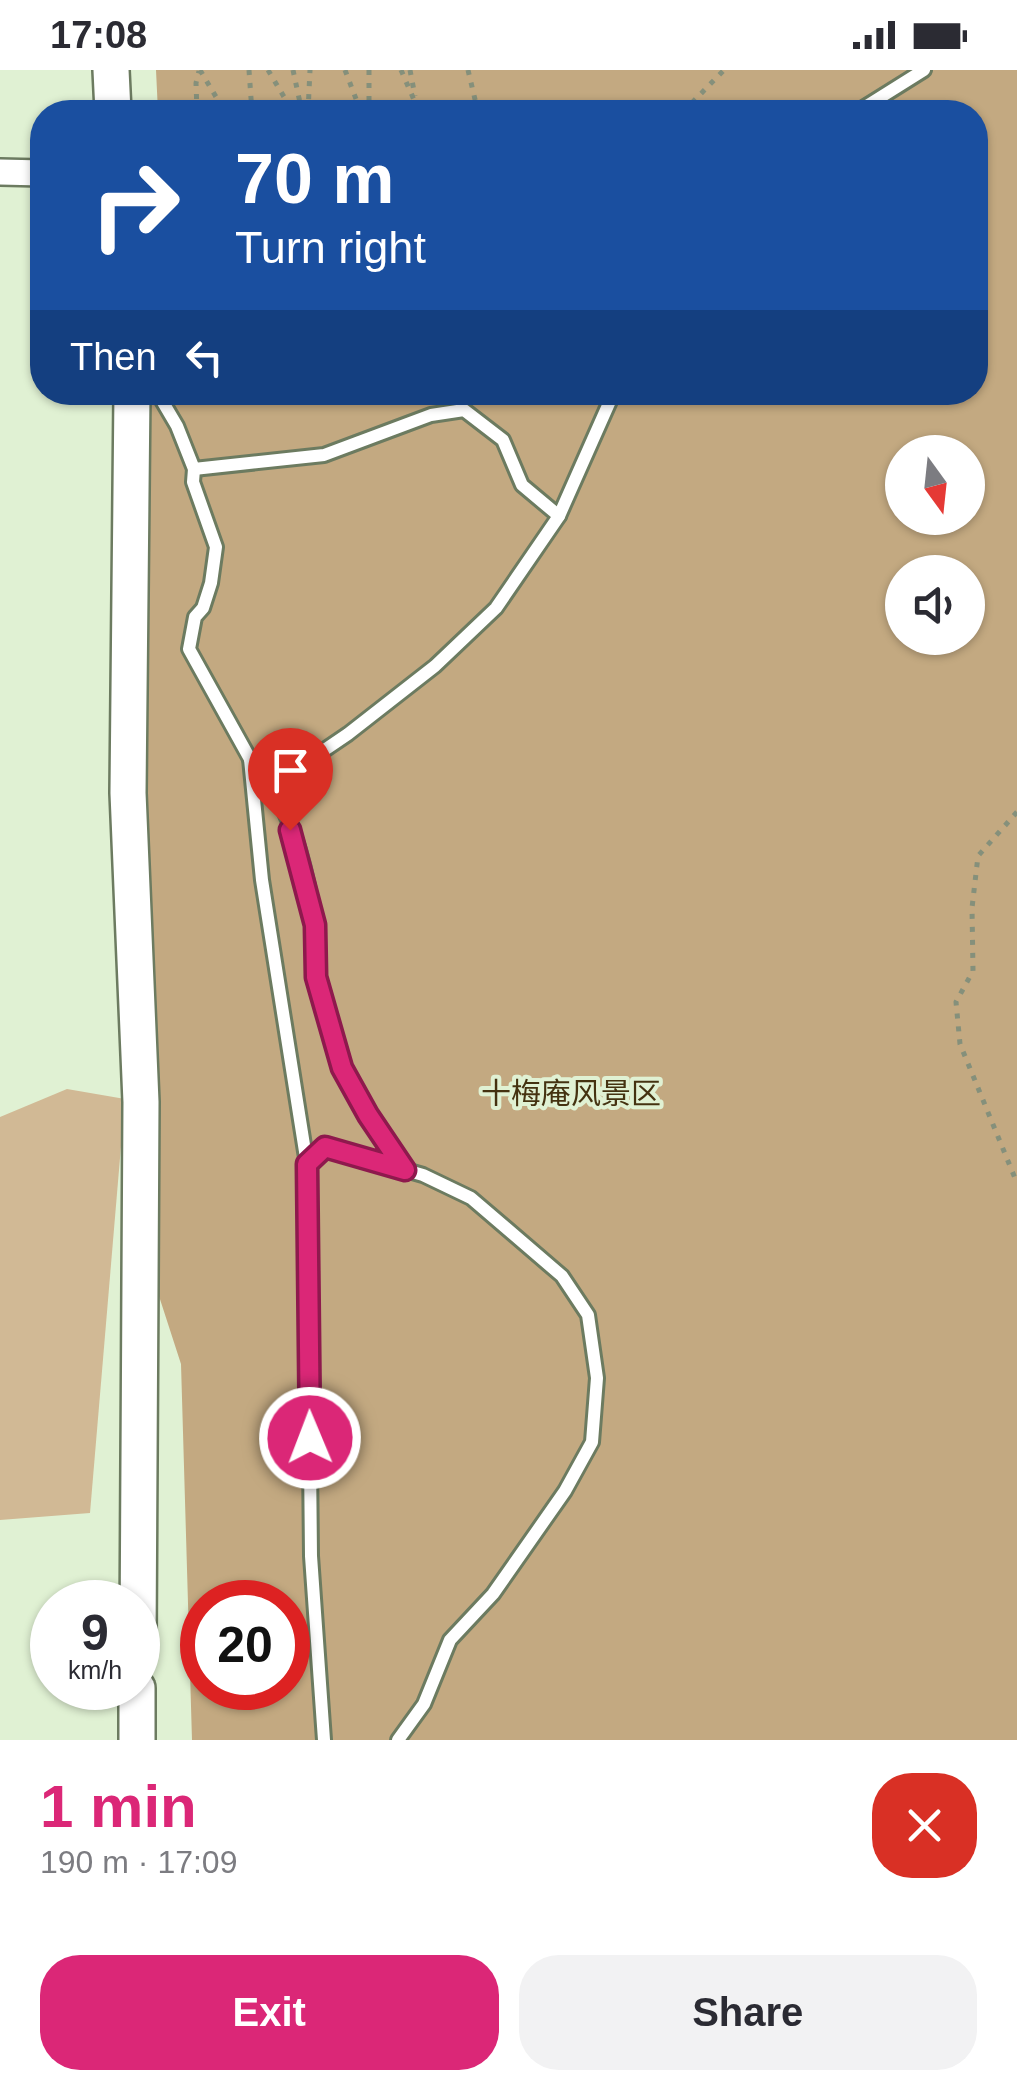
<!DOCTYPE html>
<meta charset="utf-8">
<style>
body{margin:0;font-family:Arial,"Noto Sans SC",sans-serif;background:#f2f2f3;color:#2b2b33;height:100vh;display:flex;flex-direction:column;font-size:38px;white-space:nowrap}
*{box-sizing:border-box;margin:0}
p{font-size:32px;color:#7c7c81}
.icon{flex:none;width:55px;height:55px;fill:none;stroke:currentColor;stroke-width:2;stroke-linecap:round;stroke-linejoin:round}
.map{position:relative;height:1670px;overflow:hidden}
.panel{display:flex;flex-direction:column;background:#fff;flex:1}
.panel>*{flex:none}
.banner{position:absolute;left:30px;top:30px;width:958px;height:305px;border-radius:40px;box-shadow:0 2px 8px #0004;background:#1a4fa0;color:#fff;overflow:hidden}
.needle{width:65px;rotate:165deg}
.controls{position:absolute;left:885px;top:365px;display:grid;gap:20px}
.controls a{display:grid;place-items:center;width:100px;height:100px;border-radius:50%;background:#fff;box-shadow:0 2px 8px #0004;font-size:50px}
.speed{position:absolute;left:30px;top:1510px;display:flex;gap:20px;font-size:50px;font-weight:700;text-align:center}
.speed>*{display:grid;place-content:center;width:130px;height:130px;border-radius:50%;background:#fff;box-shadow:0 2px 8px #0004;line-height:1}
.speed small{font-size:25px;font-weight:400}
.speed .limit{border:15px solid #d22;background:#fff;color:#111}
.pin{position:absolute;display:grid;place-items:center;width:85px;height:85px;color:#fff;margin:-102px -42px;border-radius:50% 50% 50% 0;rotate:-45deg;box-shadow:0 0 10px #0007}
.pin .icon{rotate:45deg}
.me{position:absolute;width:110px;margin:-55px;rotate:359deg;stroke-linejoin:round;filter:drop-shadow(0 0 8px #0008)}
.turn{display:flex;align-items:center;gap:35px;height:210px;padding:0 40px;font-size:45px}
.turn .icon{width:130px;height:130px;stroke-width:2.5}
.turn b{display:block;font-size:70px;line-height:85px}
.then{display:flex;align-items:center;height:95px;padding:0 40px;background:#0003;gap:20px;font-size:38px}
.round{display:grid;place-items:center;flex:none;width:105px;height:105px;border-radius:40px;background:#f2f2f3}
.overview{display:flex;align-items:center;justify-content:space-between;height:170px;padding:0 40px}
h1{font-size:60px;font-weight:600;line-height:75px;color:#db2777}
.primary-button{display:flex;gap:20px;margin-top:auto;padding:20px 40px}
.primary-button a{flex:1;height:115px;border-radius:40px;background:#db2777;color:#fff;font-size:40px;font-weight:600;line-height:115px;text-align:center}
.primary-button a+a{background:#f2f2f3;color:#2b2b33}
.status{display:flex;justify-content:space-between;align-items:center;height:70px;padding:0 50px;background:#fff;direction:ltr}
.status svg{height:28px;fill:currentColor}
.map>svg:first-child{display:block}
</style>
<div class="status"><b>17:08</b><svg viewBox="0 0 49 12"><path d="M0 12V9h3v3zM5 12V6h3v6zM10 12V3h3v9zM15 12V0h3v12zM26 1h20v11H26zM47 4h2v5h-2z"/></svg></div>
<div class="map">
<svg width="1017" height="1670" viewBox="0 0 1017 1670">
<rect width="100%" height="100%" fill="#e0f1d3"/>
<!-- green -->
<polygon fill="#d1b995" points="67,1019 125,1029 90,1443 0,1450 0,1047"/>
<!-- forest -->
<path fill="#c3a981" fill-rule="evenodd" d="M156 0H1017V1670H192L181 1294 122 1112 149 323 975 322V42H158ZM902 382H968V448H902ZM902 502H968V568H902ZM202 1532H288V1618H202Z"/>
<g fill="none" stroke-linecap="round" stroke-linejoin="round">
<!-- lane casing -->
<g stroke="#6c7b60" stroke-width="18">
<g id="lane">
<polyline points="857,42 924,0"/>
<polyline points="157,322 177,356 194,399 193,412 216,477 211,513 203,538 195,547 189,579 250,689 270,717 348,664 435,596 496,538 559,446 614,322"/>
<polyline points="194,399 324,385 431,345 464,340 503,370 522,415 559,446"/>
<polyline points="250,689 262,810 307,1094 311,1486 324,1670"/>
<path d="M270 717C296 752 308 810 315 854 317 871 313 890 316 907 327 980 364 1040 405 1100"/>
<polyline points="307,1094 325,1077 423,1105 471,1128 562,1206 588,1245 597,1308 592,1372 565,1421 493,1524 450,1570 424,1634 398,1670"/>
</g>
</g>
<!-- street casing -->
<g stroke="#6c7b60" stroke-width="30">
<polyline id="street" points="0,102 42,103"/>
</g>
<!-- secondary casing -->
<g stroke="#6c7b60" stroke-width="40">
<g id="secondary">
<polyline points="111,0 113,42"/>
<polyline points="132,322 128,723 141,1032 138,1571"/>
<polyline points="137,1670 137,1618"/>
</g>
</g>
<!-- path -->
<g stroke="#85907b" stroke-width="5" stroke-dasharray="5 8" stroke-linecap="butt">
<polyline points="200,0 225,42"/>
<polyline points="249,0 252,42"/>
<polyline points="268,0 293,42"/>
<polyline points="293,0 302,42"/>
<polyline points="345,0 361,42"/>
<polyline points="369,0 369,42"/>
<polyline points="401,0 418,39"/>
<polyline points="410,0 415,26"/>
<polyline points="468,0 478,42"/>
<polyline points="197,42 196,13 199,1"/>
<polyline points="308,42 310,0"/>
<polyline points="683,42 724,0"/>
<polyline points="1017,742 978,786 972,838 973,901 956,932 960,974 1017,1113"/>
</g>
<!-- lane -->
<use href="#lane" stroke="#fff" stroke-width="12"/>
<!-- street -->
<use href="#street" stroke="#fff" stroke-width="25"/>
<!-- secondary -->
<use href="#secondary" stroke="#fff" stroke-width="35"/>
</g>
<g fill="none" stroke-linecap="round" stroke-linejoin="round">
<!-- route casing -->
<g stroke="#8e194d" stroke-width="25">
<polyline id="route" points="290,760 315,855 316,907 342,998 368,1045 405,1100 325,1077 307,1094 310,1368"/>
</g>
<!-- route -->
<use href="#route" stroke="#db2777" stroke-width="18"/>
</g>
<g text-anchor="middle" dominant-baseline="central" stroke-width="8" stroke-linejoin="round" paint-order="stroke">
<!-- park labels -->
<g font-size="30" fill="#443210" stroke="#e0f1d3">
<text x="571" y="1023">十梅庵风景区</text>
</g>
</g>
</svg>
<div class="controls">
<a><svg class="needle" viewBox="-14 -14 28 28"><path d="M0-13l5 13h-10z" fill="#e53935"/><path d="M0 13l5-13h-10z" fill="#7c7c81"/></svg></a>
<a><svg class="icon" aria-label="sound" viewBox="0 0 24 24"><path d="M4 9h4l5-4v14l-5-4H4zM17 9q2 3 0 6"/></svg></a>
</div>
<div class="speed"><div>9<small>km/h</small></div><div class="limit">20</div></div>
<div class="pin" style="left:290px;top:760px;background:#d93025"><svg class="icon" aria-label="arrive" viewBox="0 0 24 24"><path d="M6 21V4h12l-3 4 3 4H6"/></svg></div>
<svg class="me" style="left:310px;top:1368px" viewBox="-20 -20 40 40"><circle r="17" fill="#db2777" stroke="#fff" stroke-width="3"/><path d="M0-11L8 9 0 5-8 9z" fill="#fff"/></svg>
<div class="banner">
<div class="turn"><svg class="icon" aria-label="right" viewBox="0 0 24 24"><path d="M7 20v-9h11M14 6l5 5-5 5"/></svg><div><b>70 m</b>Turn right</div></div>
<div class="then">Then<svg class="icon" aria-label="left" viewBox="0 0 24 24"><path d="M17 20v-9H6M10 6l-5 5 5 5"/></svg></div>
</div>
</div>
<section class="panel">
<div class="overview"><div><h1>1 min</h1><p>190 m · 17:09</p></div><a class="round" style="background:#d93025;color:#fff"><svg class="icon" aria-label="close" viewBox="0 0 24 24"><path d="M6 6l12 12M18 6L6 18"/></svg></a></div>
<div class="primary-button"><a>Exit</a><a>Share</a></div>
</section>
